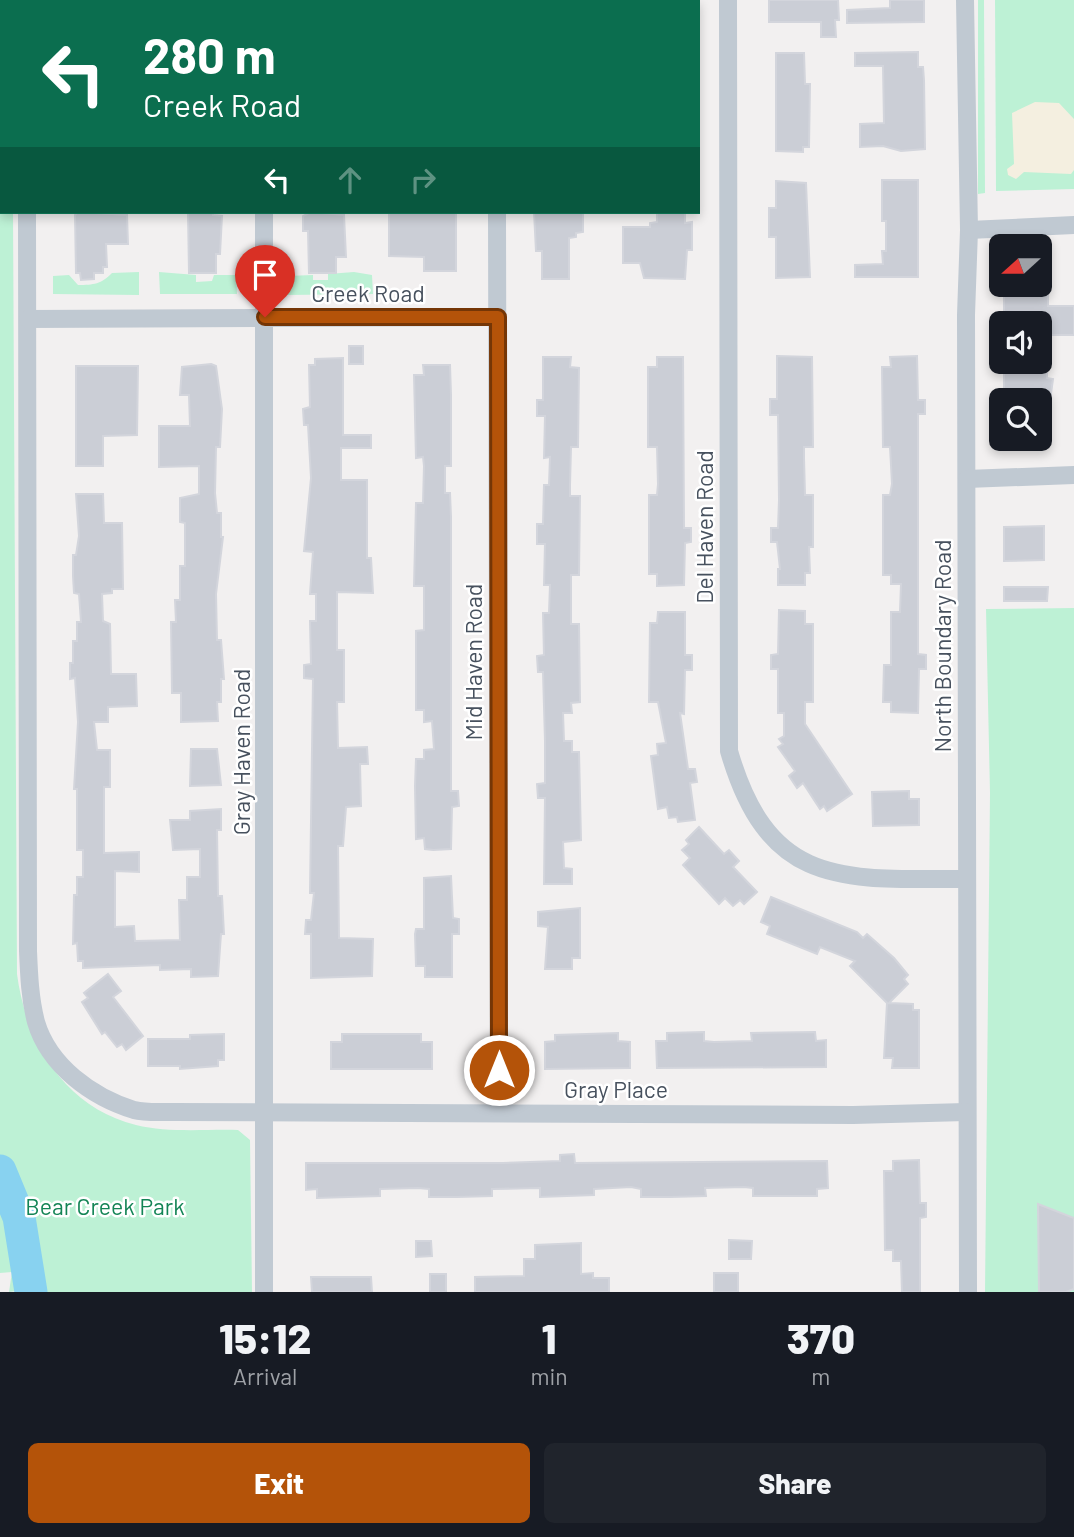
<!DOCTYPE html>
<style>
body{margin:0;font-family:Barlow,sans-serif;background:#20242c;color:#f1f3f6;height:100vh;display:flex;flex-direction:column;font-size:26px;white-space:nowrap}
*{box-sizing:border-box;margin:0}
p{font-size:23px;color:#9ea1a6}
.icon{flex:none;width:38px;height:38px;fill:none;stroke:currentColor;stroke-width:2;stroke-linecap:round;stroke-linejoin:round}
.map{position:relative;height:1292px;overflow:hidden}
.side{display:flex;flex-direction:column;background:#171b24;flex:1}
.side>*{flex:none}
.guide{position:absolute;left:0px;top:0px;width:700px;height:214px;box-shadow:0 4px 10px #0003;background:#0b6e4f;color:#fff;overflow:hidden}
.needle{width:46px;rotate:249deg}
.fabs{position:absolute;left:989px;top:234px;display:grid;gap:14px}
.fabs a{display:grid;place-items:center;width:63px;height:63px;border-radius:10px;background:#171b24;box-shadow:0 4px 10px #0003;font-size:35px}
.pin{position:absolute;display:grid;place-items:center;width:60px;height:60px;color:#fff;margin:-72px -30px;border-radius:50% 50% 50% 0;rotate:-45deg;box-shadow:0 0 7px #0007}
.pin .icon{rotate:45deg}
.me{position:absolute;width:77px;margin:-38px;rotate:0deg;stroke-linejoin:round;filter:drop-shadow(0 0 5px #0008)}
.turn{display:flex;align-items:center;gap:24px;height:147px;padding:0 28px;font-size:32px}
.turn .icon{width:91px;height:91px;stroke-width:2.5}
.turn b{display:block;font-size:49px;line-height:60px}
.lanes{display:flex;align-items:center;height:66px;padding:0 28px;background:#0003;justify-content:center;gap:35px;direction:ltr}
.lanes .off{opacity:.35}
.eta{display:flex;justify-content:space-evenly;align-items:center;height:119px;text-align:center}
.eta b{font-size:42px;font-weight:800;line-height:49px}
.primary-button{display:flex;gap:14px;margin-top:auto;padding:14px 28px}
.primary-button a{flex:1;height:80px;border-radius:10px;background:#b45309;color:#fff;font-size:28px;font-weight:800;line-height:80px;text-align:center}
.primary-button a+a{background:#20242c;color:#f1f3f6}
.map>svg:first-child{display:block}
</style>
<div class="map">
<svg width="1074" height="1292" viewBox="0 0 1074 1292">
<rect width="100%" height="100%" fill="#f2f0f0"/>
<!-- green -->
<g fill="#bdf1d5">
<path d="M0 0H13L2 2V212H13L17 974C26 1042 64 1107 136 1125 167 1133 206 1129 238 1130L250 1140 252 1292H31L30 1289 9 1292 12 1272 0 1273Z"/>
<polygon points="978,0 984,0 985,193 978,194"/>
<polygon points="995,0 1074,0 1074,189 996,191"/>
<path d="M139 272V295L53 294V276L69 275 78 285C94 285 101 284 112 273Z"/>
<polygon points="159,272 196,275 196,282 212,281 214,275 236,275 237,294 160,294"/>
<polygon points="354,272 372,275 373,294 287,295 287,276 313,275 313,280 328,280 328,274"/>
<polygon points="1074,608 1074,1292 985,1292 990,793 986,609"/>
</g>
<!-- sand -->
<polygon fill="#f4efe0" points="1035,102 1059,103 1074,119 1074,170 1071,174 1024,172 1016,179 1008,175 1007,169 1014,164 1012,113"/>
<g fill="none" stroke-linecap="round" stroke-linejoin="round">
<!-- river -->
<polyline stroke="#88d2f0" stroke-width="33" points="0,1171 19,1217 31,1292"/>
</g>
<!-- building -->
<g fill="#cbced6" stroke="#d3d5dc" stroke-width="2">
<polygon points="769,0 838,0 839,20 835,20 836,37 821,37 821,22 769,22"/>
<polygon points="890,0 924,0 924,22 847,23 847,10 890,8"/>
<polygon points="918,52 918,67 923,67 924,80 925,149 901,151 883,146 860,147 860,124 884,123 883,66 855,66 855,53"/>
<polygon points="776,53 804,53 805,84 810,84 809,147 803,147 803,152 776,151"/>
<polygon points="882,180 918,180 918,277 855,277 855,265 883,264 882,251 886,251 886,221 882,221"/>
<polygon points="776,181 806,183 810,277 776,278 776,237 769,237 769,208 776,208"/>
<polygon points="78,212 127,215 128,244 106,244 107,267 103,267 103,273 94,273 94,279 81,280 80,273 76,273 75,215"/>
<polygon points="188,212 213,212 213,215 222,216 220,254 216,254 216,273 189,273"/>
<polygon points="311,212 344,215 346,257 336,257 336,273 309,273 308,231 303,231 303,216"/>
<polygon points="389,212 456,212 456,271 424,271 424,257 389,256"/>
<polygon points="534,212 583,212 583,232 576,233 576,237 569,238 569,279 542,279 542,251 536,251"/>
<polygon points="657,212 685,212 685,223 692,222 692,250 687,250 685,279 644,278 640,263 623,263 623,227 650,227 650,223 657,222"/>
<polygon points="1009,285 1048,285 1048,306 1074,306 1074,335 1040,335 1040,324 1004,324 1004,291 1009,290"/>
<rect x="349" y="346" width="14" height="18"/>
<polygon points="777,356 812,357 813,447 804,447 804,458 805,495 813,495 813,547 809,547 810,573 805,573 805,585 778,585 778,569 780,569 777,542 771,542 771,528 778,528 779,500 778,415 770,415 770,399 777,399"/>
<polygon points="917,356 918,400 925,400 925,414 918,414 918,654 926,655 926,669 919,669 918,713 891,712 891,702 883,702 884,665 891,665 891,612 900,612 901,584 891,584 891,575 883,575 883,495 890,495 892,484 890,447 883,447 882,367 891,367 890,357"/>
<polygon points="543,357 571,357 570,367 579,368 578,447 571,447 570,485 570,496 580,496 579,575 571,575 571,624 579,624 580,702 571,703 572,713 563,713 564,741 572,741 572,752 579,752 581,840 563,842 564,868 572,869 572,884 544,884 545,798 538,798 537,784 545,783 545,741 543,672 538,672 537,656 544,655 543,613 549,613 550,585 544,585 545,544 537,544 537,524 543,524 544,485 549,485 550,457 544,458 545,416 537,416 537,400 543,400"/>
<polygon points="657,357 683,357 684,528 691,528 691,542 685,543 684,585 657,586 657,574 649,574 649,495 657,495 658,484 657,447 648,447 648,367 657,367"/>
<polygon points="343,358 343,435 371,435 371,448 341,448 341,480 367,480 367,558 371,558 373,593 337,592 337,650 344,650 344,702 337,702 338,748 367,747 368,764 360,764 361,806 346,807 343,846 338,846 339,938 373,939 372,976 311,978 311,934 305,934 306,920 311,920 314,893 310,893 313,679 304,678 304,665 311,664 310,621 316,621 316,594 310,594 313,552 304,551 311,478 308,425 304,425 303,409 310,407 309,365 315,365 315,359"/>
<polygon points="1010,362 1047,362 1047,378 1053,379 1050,401 1004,401 1004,365"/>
<polygon points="211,364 216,366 222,409 220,447 216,447 215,493 217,513 221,513 221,537 223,537 216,594 217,640 221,640 224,679 221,679 221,702 217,702 218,721 181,722 181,693 172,693 171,622 176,622 175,600 180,600 180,566 185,566 185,523 180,522 180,498 199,494 199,466 159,467 159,426 190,426 189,395 180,395 182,367"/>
<polygon points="423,365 450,365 451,395 451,466 445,466 445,493 450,493 451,517 451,791 458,791 459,806 452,807 451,849 433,850 425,849 424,838 416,839 415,786 416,759 424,759 424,750 434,749 432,721 424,722 424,710 416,710 416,631 424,630 424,586 414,586 416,503 423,503 424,466 423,457 416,458 414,375 424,375"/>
<polygon points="76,366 138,366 137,435 103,436 103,466 76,466"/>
<polygon points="76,494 103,494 104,523 122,523 123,589 112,589 112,593 102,594 103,621 110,624 111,674 136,674 137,706 108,707 108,722 94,722 97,750 110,750 110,787 104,787 104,853 139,852 139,872 115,871 115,927 134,926 135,941 180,940 179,900 187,900 187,877 200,877 200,849 173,850 170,820 190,820 190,811 221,809 221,830 217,830 218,896 222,896 224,934 221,934 218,976 191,977 191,969 160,970 160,965 83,968 83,961 78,961 77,943 73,944 74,895 77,895 77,877 83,877 83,850 77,850 77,789 74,789 78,722 75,678 70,679 70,663 73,663 73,641 77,641 77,622 81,622 79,594 74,593 73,576 73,555 76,555 79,536"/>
<polygon points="1044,526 1044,560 1004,561 1004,527"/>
<polygon points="1004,587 1048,587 1047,601 1004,601"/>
<polygon points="779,610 805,611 805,624 813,624 813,702 805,702 805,724 852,794 827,811 824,806 820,809 803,783 797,788 789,776 795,771 778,747 783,744 779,739 784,736 784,713 778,713 778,669 771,669 771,655 778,654"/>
<polygon points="658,612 685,612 685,655 692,655 692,670 685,670 684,714 680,713 688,769 695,769 697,782 690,783 695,820 678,822 677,817 669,818 667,807 658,809 651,756 658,755 657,744 666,743 658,702 649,702 650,623 657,623"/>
<polygon points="191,749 217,749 221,785 190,786"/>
<polygon points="909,791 909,799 919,799 919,825 873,826 872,792"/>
<polygon points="699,827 724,854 729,850 739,861 733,867 757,892 744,904 740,900 733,906 725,898 719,904 683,865 690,858 682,850 689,844 686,840"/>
<polygon points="451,876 453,918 459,919 459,934 452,934 452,977 425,977 425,966 416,966 415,934 416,929 424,929 424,878"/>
<polygon points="771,897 857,932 863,938 867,934 894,958 908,975 904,979 908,984 889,1003 913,1004 913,1010 919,1010 919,1068 892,1068 893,1058 884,1058 887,1003 850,966 855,961 820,947 817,954 767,934 770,926 761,922"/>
<polygon points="580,908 580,958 572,958 572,969 545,969 548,927 538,926 538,912"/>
<polygon points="108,974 121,991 113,997 143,1036 126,1050 122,1044 117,1047 105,1032 102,1034 82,1002 88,998 84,993"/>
<polygon points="704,1032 704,1041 714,1042 752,1041 751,1033 815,1032 816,1041 826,1040 826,1067 657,1068 656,1041 667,1041 667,1033"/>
<polygon points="618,1033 618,1041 630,1042 630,1068 545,1069 545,1042 555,1041 555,1035"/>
<polygon points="224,1034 224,1060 218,1060 218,1066 180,1069 180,1066 148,1066 148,1039 190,1039 190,1035"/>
<polygon points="342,1034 421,1034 421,1042 432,1042 432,1069 331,1069 331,1042 342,1042"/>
<polygon points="574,1154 575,1163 827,1161 828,1188 817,1189 817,1196 753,1196 753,1188 744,1187 705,1188 706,1196 670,1197 641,1197 641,1189 631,1187 594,1189 594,1195 540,1197 540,1188 492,1189 492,1196 457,1197 429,1197 429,1189 418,1188 380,1189 380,1196 317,1198 317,1189 306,1190 306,1163 503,1163 560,1161 560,1155"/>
<polygon points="919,1160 920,1203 926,1203 926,1217 920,1218 920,1292 902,1292 901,1261 893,1261 893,1250 885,1250 884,1171 893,1171 893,1161"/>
<polygon points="1038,1204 1074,1218 1074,1289 1066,1292 1039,1292"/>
<polygon points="729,1240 752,1241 751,1259 729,1259"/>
<polygon points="416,1241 431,1241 432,1256 416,1257"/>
<polygon points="581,1243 581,1274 593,1273 593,1278 609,1278 609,1292 475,1292 475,1277 524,1276 524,1259 535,1259 535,1245"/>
<rect x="714" y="1273" width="24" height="19"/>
<rect x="430" y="1274" width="16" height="18"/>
<polygon points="311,1277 371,1277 372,1292 312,1292"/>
</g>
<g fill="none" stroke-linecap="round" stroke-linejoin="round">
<!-- minor -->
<g stroke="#c0c9d2" stroke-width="18">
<polyline points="26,0 26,2"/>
<polyline points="263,0 263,2"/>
<polyline points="496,0 496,2"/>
<path d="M728 0 729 751C769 889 843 879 966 879"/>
<polyline points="965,0 969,230 966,315 968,1292"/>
<path d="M27 212 28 951C29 975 30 999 36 1022 49 1066 92 1097 134 1110 145 1113 160 1112 172 1112L853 1115 966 1112"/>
<polyline points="497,212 499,1112"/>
<polyline points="969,230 1074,225"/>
<polyline points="28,319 498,317"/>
<polyline points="967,479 1074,475"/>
<polyline points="264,1292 264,212"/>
</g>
</g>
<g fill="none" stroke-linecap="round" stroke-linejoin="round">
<!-- route casing -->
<g stroke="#753606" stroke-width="18">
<polyline id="route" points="265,317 498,317 499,1070"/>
</g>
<!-- route -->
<use href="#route" stroke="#b45309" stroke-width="12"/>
</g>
<g text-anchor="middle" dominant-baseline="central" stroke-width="5" stroke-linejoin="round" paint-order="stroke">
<!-- street labels -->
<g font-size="23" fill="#47515e" stroke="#fff">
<text x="368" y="293">Creek Road</text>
<text transform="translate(704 527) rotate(-90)">Del Haven Road</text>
<text transform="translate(942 646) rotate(-90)">North Boundary Road</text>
<text transform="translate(473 662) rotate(-90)">Mid Haven Road</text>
<text transform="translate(241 752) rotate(-90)">Gray Haven Road</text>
<text x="616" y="1089">Gray Place</text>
</g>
<!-- park labels -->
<g font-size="23" fill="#138455" stroke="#fff">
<text x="105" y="1206">Bear Creek Park</text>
</g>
</g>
</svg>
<div class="fabs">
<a><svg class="needle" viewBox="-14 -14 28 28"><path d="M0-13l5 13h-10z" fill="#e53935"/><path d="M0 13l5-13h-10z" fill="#9ea1a6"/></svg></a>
<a><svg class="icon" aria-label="sound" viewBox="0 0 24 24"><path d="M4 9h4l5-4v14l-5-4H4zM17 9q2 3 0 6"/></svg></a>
<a><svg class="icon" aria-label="search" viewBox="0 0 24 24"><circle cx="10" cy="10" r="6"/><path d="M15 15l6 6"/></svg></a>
</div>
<div class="pin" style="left:265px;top:317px;background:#d93025"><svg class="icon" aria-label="arrive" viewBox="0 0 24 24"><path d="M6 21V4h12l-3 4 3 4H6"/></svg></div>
<svg class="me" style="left:499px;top:1070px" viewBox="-20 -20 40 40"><circle r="17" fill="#b45309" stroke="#fff" stroke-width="3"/><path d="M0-11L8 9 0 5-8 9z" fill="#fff"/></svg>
<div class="guide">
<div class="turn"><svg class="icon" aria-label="left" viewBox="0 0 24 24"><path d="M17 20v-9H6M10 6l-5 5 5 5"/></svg><div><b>280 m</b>Creek Road</div></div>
<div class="lanes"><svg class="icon" aria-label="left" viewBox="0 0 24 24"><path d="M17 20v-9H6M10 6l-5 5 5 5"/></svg><svg class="icon off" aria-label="ahead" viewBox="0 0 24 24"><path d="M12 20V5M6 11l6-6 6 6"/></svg><svg class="icon off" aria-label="right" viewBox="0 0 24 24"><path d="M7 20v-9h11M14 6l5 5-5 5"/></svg></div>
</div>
</div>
<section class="side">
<div class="eta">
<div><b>15:12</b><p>Arrival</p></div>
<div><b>1</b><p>min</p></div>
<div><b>370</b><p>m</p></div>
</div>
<div class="primary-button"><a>Exit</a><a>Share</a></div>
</section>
